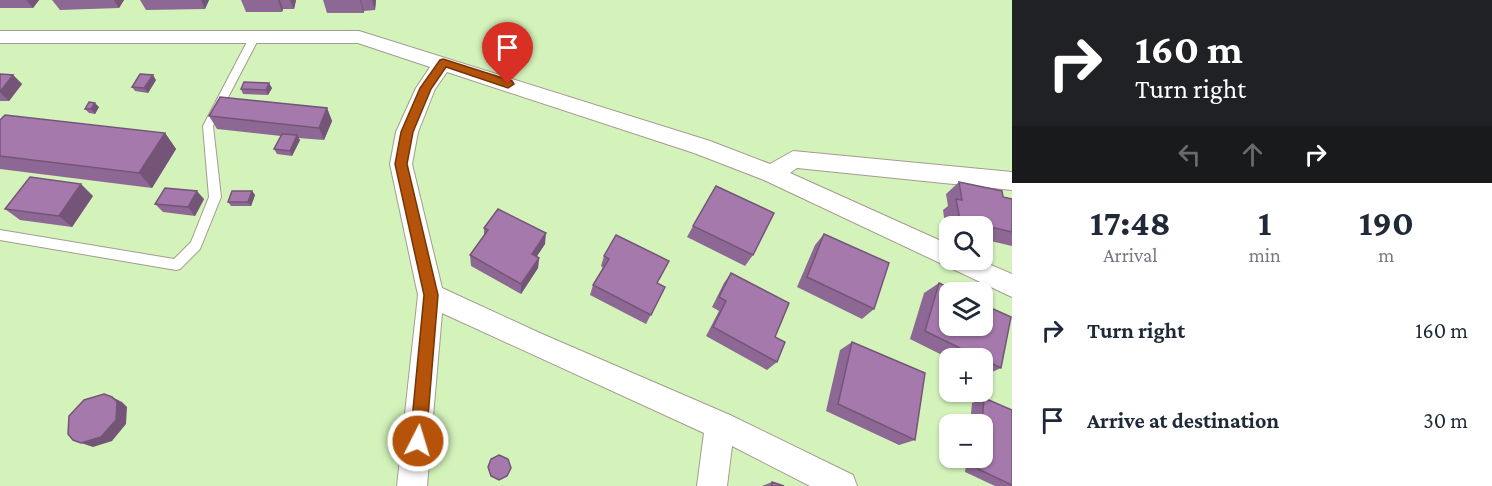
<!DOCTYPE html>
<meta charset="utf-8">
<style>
body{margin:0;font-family:"Crimson Pro",serif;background:#f6f6f7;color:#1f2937;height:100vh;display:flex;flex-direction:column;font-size:22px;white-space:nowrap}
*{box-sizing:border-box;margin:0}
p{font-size:20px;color:#747a83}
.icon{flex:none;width:33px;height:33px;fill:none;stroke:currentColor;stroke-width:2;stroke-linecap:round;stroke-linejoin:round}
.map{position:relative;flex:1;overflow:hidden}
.sheet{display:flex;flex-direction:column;background:#fff;width:480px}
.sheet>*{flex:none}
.hud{background:#202124;color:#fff;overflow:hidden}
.controls{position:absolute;left:939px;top:216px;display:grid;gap:12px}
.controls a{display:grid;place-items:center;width:54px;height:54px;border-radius:12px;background:#fff;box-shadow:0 2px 4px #0004;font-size:30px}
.pin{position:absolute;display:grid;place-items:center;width:51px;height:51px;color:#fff;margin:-62px -26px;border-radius:50% 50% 50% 0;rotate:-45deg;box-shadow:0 0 6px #0007}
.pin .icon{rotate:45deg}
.me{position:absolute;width:66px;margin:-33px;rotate:5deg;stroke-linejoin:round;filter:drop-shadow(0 0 4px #0008)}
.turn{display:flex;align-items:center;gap:21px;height:126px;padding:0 24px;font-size:27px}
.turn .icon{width:78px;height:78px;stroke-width:2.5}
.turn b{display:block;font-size:42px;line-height:51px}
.lanes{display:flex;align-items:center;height:57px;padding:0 24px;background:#0003;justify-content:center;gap:30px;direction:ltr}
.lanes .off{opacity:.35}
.eta{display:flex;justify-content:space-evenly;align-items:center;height:102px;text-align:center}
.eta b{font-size:36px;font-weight:700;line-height:42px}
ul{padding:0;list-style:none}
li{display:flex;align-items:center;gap:18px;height:90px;padding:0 24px}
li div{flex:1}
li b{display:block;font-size:22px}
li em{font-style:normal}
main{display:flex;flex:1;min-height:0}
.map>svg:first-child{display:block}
</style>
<main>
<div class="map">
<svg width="1012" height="486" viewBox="0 0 1012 486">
<rect width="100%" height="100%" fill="#fdfbf9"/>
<!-- green -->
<path fill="#d3f3bb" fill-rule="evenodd" d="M0 0H1012V486H0ZM950 226H982V260H950ZM950 292H982V326H950ZM950 358H982V392H950ZM950 424H982V458H950Z"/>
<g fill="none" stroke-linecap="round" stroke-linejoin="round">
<!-- service casing -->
<g stroke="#a59b90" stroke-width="2">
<polygon id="service" points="254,35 259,38 213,126 221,197 200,249 180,269 176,270 0,240 0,230 174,259 191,242 209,197 203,126 249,38"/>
</g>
<!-- minor casing -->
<g stroke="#a59b90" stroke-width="2">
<polygon id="minor" points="0,31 359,31 710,141 770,164 793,151 1012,172 1012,190 797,168 790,173 950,245 950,260 979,260 1012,274 1012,297 764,180 694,153 447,72 435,89 418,132 412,164 442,288 542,334 730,415 853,475 857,486 810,486 732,446 727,486 697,486 704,433 442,313 427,486 397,486 418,295 390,164 396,132 416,88 430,67 358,43 0,43"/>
</g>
<!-- service -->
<use href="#service" fill="#fff" fill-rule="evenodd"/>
<!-- minor -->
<use href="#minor" fill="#fff" fill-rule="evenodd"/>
</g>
<!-- wall -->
<g fill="#8e6894">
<polygon points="0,0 39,0 33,8 0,8"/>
<polygon points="52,0 124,0 119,8 60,10"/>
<polygon points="140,0 209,0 205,9 146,10"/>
<polygon points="241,0 296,0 294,9 283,9 282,12 246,12"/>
<polygon points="323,0 376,0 375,10 364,11 364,13 327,13"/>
<polygon points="0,74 13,75 22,84 9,101 0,101"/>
<polygon points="156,80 148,93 135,91 132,87"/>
<polygon points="272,88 268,95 243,94 241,89"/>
<polygon points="99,107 95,114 89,113 85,109"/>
<polygon points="327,108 332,121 324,140 298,138 300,140 292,156 277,154 274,149 281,136 217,129 209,116"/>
<polygon points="0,120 165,133 176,149 152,188 0,169"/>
<polygon points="959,182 1003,197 1012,199 1012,246 982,239 982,226 950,226 950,232 946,231 943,210 948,206 946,194"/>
<polygon points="252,191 255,195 251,206 231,206 228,202"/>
<polygon points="93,196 72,227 20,220 5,209"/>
<polygon points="204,199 195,216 163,212 155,204"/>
<polygon points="693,226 753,255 745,266 687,237"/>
<polygon points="484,228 545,244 537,256 539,258 538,268 521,294 471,266 470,255 484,236"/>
<polygon points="824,234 874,309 862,319 797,287 815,245"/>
<polygon points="604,256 665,287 646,324 590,295 593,285 603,268 601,266"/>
<polygon points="731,273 775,337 777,362 767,370 706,336 719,311 712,307 724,283"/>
<polygon points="939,283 1001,368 983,376 982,376 982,358 950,359 910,339 924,293"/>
<polygon points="852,342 915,440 899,445 826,411 840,350"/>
<polygon points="984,398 1012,410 1012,486 995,486 965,472 967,458 982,458 982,424 970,424 972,403"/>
<polygon points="772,482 784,486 762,486"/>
</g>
<!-- shaded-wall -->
<g fill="#745578">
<polygon points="26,0 39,0 33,8"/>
<polygon points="114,0 124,0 119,8"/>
<polygon points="201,0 209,0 205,9"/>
<polygon points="278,0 280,0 283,9 282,12"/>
<polygon points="290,0 296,0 294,9"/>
<polygon points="360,0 361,0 364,11 364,13"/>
<polygon points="372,0 376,0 375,10"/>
<polygon points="13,75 22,84 9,101 0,92"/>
<polygon points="153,75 156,80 148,93 144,88"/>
<polygon points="269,83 272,88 268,95 266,90"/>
<polygon points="95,103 99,107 95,114 91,109"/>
<polygon points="327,108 332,121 324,140 319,128"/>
<polygon points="165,133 176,149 152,188 139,173"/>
<polygon points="297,135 300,140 292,156 290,151"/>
<polygon points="81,184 93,196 72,227 59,216"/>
<polygon points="197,191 204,199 195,216 188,207"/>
<polygon points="252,191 255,195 251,206 248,202"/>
<polygon points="546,233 545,244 531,265 532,254"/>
<polygon points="539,258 538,268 521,294 521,284"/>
<polygon points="112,397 122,402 127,407 126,424 112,441 93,447 81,443"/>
</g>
<!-- building -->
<g fill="#a579ac" stroke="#745578" stroke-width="1.5">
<polygon points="0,74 13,75 0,92"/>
<polygon points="140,74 153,75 144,88 132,87"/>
<polygon points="244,82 269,83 266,90 241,89"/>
<polygon points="220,97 327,108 319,128 209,116"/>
<polygon points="89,102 95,103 91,109 85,109"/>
<polygon points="5,115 165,133 139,173 0,156 0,120"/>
<polygon points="282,134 297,135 290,151 274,149"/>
<polygon points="30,177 81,184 59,216 5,209"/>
<polygon points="959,182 1002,191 1003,197 1012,199 1012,232 960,220 956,199 962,200"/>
<polygon points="716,186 774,213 753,255 693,226"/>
<polygon points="165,188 197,191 188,207 155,204"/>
<polygon points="232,191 252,191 248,202 228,202"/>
<polygon points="498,209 546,233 532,254 539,258 521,284 470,255 488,230 484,228"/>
<polygon points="824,234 889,263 874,309 807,277"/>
<polygon points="616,235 669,261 657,283 665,287 651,315 593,285 609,259 604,256"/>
<polygon points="731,273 789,303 775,337 785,342 777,362 713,327 726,301 719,297"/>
<polygon points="939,283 958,292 950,292 950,326 982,326 982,304 1011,317 1001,368 925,331"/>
<polygon points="852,342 925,373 915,440 838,404"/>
<polygon points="104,394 112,397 117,402 116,420 101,437 81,443 73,440 68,434 69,416 84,400"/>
<polygon points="984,398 1012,410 1012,485 978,469 979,458 982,458 982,424"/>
<polygon points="499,455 508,459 511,468 507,476 499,480 491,476 488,467 491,459"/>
<polygon points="772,482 784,486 772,486"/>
</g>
<!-- route -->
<polygon fill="#b45309" stroke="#753606" stroke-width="1.5" points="443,59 512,81 514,84 508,88 446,67 431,89 413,132 407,164 438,295 426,441 424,447 418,450 412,447 410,441 424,295 395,164 401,132 420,88 440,60"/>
</svg>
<div class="controls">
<a><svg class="icon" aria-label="search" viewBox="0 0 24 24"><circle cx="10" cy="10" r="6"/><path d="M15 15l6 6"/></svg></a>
<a><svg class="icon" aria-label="layers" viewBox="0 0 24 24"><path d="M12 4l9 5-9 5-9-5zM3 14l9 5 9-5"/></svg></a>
<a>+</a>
<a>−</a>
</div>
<div class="pin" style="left:508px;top:84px;background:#d93025"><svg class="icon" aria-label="arrive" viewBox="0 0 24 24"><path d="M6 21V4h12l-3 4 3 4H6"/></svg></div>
<svg class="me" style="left:418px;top:441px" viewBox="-20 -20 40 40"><circle r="17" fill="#b45309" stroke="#fff" stroke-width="3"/><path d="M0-11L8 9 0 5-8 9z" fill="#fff"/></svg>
</div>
<section class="sheet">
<div class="hud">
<div class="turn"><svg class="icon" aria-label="right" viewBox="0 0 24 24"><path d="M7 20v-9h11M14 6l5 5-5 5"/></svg><div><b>160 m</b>Turn right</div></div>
<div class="lanes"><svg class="icon off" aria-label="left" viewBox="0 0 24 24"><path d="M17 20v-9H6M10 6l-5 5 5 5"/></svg><svg class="icon off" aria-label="ahead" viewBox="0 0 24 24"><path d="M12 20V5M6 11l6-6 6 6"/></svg><svg class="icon" aria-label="right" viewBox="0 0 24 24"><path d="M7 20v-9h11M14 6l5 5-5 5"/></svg></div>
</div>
<div class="eta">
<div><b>17:48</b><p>Arrival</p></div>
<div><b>1</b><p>min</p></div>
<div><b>190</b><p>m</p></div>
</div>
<ul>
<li><svg class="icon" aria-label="right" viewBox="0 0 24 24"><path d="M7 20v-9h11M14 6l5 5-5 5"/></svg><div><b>Turn right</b></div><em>160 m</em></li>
<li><svg class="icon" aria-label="arrive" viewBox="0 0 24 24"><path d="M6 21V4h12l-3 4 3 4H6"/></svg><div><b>Arrive at destination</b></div><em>30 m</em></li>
</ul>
</section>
</main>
